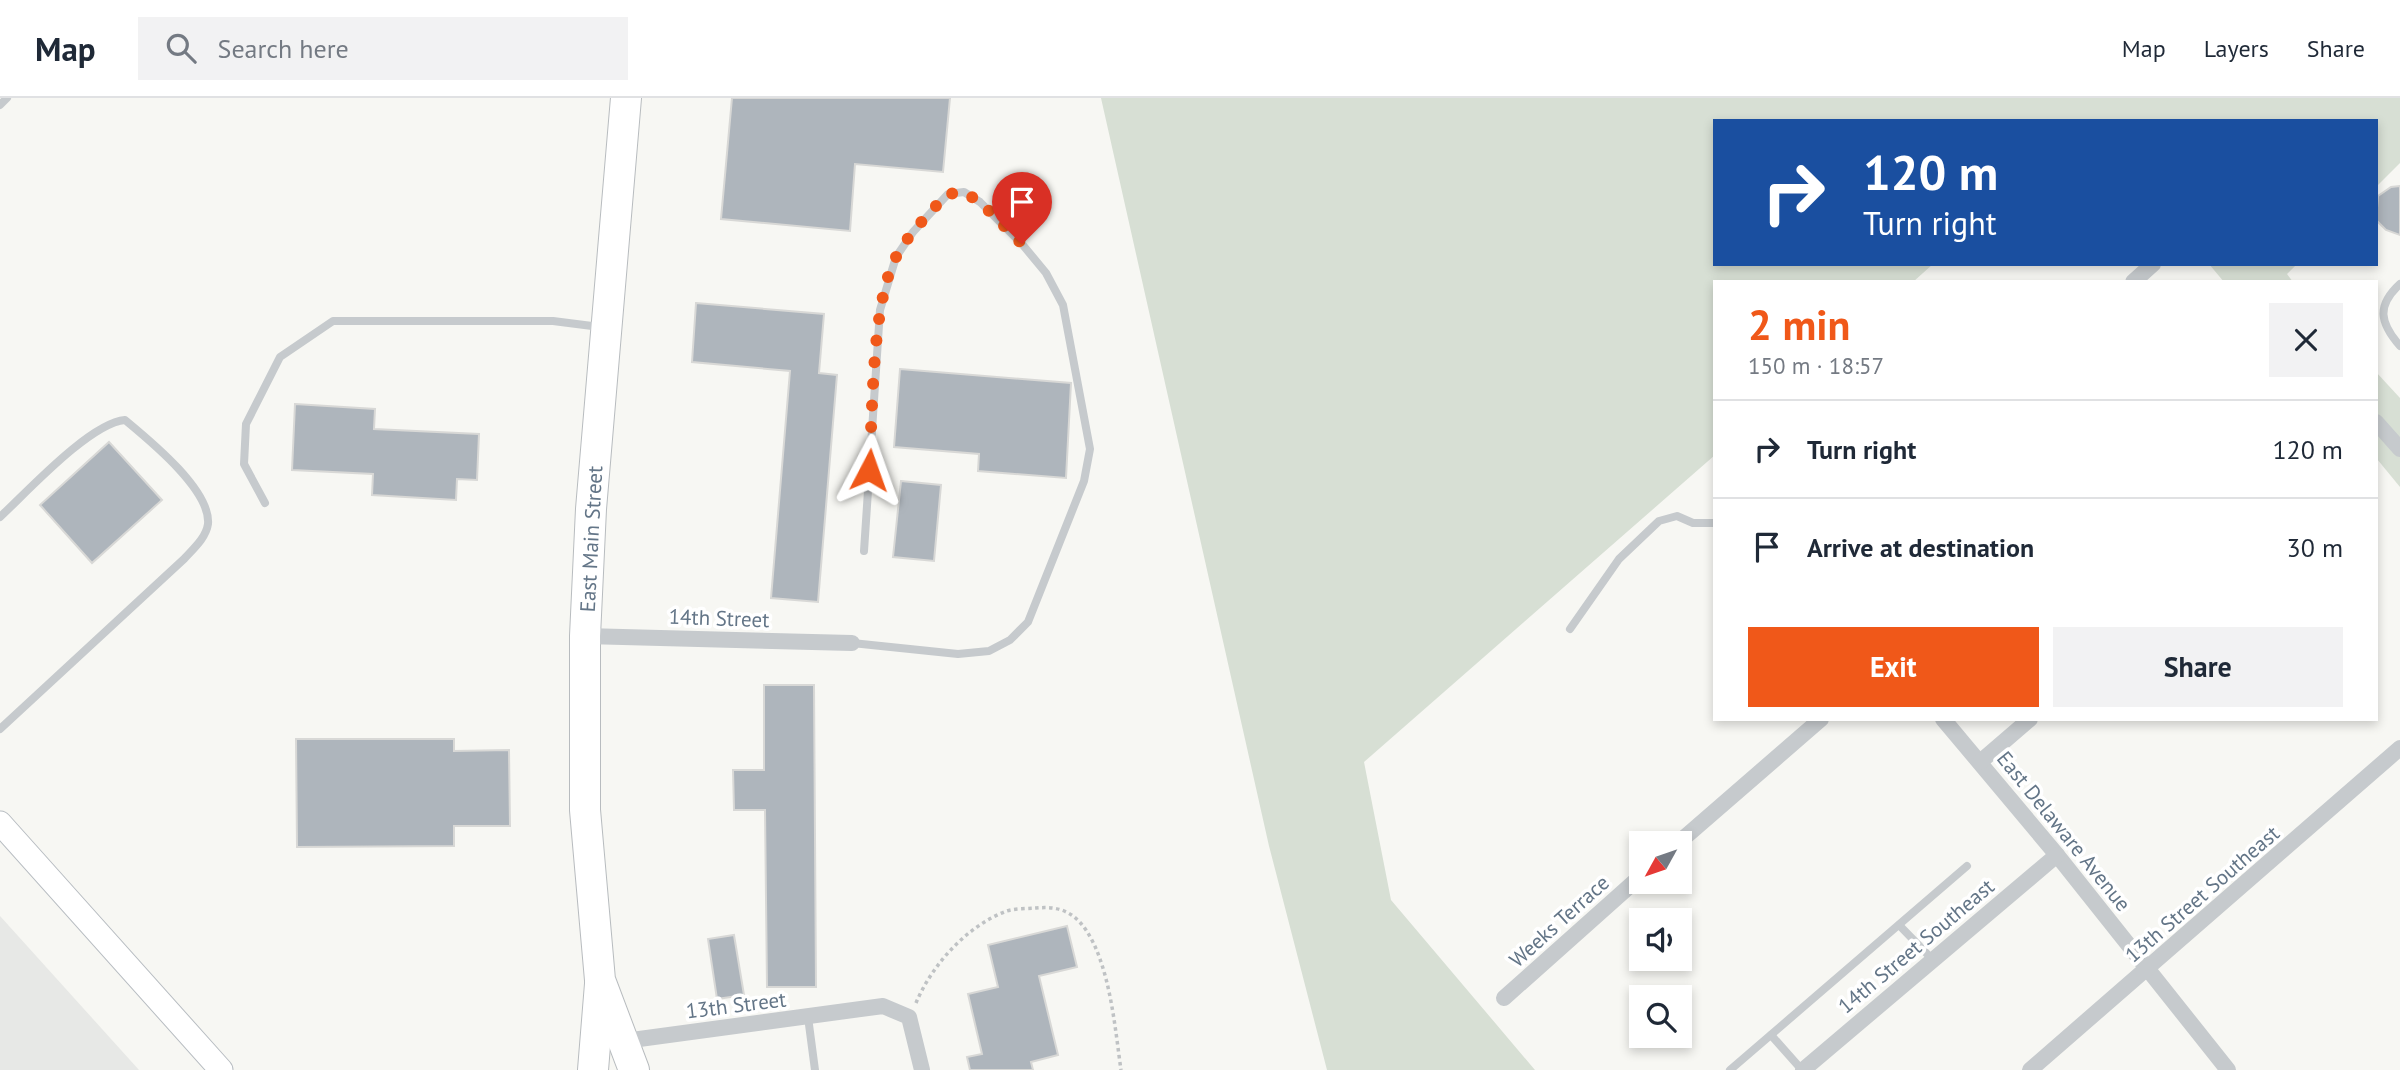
<!DOCTYPE html>
<meta charset="utf-8">
<style>
body{margin:0;font-family:"PT Sans",sans-serif;background:#f2f2f3;color:#1f2937;height:100vh;display:flex;flex-direction:column;font-size:26px;white-space:nowrap}
*{box-sizing:border-box;margin:0}
p{font-size:23px;color:#747a83}
.icon{flex:none;width:38px;height:38px;fill:none;stroke:currentColor;stroke-width:2;stroke-linecap:round;stroke-linejoin:round}
.map{position:relative;flex:1;overflow:hidden}
.side{position:absolute;left:1713px;top:182px;width:665px;height:441px;display:flex;flex-direction:column;background:#fff;border-radius:0px;box-shadow:0 4px 10px #0003}
.side>*{flex:none}
.top-card{position:absolute;left:1713px;top:21px;width:665px;height:147px;border-radius:0px;box-shadow:0 4px 10px #0003;background:#1a4fa0;color:#fff;overflow:hidden}
.needle{width:46px;rotate:230deg}
.tools{position:absolute;left:1629px;top:733px;display:grid;gap:14px}
.tools a{display:grid;place-items:center;width:63px;height:63px;border-radius:0px;background:#fff;box-shadow:0 4px 10px #0003;font-size:35px}
.pin{position:absolute;display:grid;place-items:center;width:60px;height:60px;color:#fff;margin:-72px -30px;border-radius:50% 50% 50% 0;rotate:-45deg;box-shadow:0 0 7px #0007}
.pin .icon{rotate:45deg}
.me{position:absolute;width:77px;margin:-38px;rotate:4deg;stroke-linejoin:round;filter:drop-shadow(0 0 5px #0008)}
.turn{display:flex;align-items:center;gap:24px;height:147px;padding:0 35px;font-size:32px}
.turn .icon{width:91px;height:91px;stroke-width:2.5}
.turn b{display:block;font-size:49px;line-height:60px}
.round{display:grid;place-items:center;flex:none;width:74px;height:74px;border-radius:0px;background:#f2f2f3}
.head{display:flex;align-items:center;justify-content:space-between;height:119px;padding:0 35px}
h1{font-size:42px;font-weight:600;line-height:52px;color:#f05819}
.action{display:flex;gap:14px;margin-top:auto;padding:14px 35px}
.action a{flex:1;height:80px;border-radius:0px;background:#f05819;color:#fff;font-size:28px;font-weight:600;line-height:80px;text-align:center}
.action a+a{background:#f2f2f3;color:#1f2937}
ul{padding:0;list-style:none}
li{display:flex;align-items:center;gap:21px;height:98px;padding:0 35px;border-top:2px solid #e0e1e3}
li div{flex:1}
li b{display:block;font-size:26px}
li em{font-style:normal}
header{display:flex;align-items:center;gap:42px;box-sizing:border-box;height:98px;padding:0 35px;background:#fff;border-bottom:2px solid #e0e1e3}
header strong{font-size:33px}
nav{display:flex;gap:38px;margin-inline-start:auto;font-size:24px}
.search{width:490px;height:63px;background:#f2f2f3;display:flex;align-items:center;gap:18px;box-sizing:border-box;padding:0 24px;border-radius:0px;color:#747a83;font-size:26px}
.map>svg:first-child{display:block}
</style>
<header>
<strong>Map</strong>
<div class="search"><svg class="icon" aria-label="search" viewBox="0 0 24 24"><circle cx="10" cy="10" r="6"/><path d="M15 15l6 6"/></svg>Search here</div>
<nav><a>Map</a><a>Layers</a><a>Share</a></nav>
</header>
<div class="map">
<svg width="2400" height="972" viewBox="0 0 2400 972">
<rect width="100%" height="100%" fill="#f7f7f3"/>
<!-- built -->
<polygon fill="#e7e8e6" points="0,818 139,972 0,972"/>
<!-- green -->
<g fill="#d7dfd4">
<polygon points="1101,0 2400,0 2400,65 2377,88 2376,23 1715,23 1715,166 1933,166 1913,184 1715,184 1715,357 1364,664 1391,802 1535,972 1327,972 1269,748"/>
<polygon points="2209,166 2297,166 2287,176 2293,184 2224,184"/>
<polygon points="2376,274 2400,300 2400,389 2377,361"/>
</g>
<!-- building -->
<g fill="#aeb5bc" stroke="#d8d8d6" stroke-width="2">
<polygon points="732,0 950,0 943,74 855,66 850,133 721,121"/>
<polygon points="2400,88 2400,137 2386,132 2376,122 2378,98 2391,89"/>
<polygon points="696,205 824,216 819,275 837,277 818,504 771,500 790,273 692,264"/>
<polygon points="900,271 1071,285 1066,380 978,373 979,356 894,349"/>
<polygon points="295,306 375,311 374,331 479,336 477,382 457,381 456,402 372,397 373,376 292,372"/>
<polygon points="109,344 162,402 92,465 40,407"/>
<polygon points="901,383 941,387 934,463 893,459"/>
<polygon points="764,587 814,587 816,889 767,889 765,712 734,712 733,672 764,672"/>
<polygon points="296,641 454,641 454,653 509,652 510,728 454,728 454,748 297,749"/>
<polygon points="1067,828 1077,869 1039,878 1058,957 1031,964 1033,972 970,972 967,959 982,956 968,896 998,889 988,847"/>
<polygon points="734,837 744,897 717,901 708,841"/>
</g>
<g fill="none" stroke-linecap="round" stroke-linejoin="round">
<!-- secondary casing -->
<g stroke="#b8bdc2" stroke-width="25">
<polyline id="secondary" points="0,725 221,972"/>
</g>
<!-- highway casing -->
<g stroke="#b8bcbf" stroke-width="32">
<g id="highway">
<polyline points="626,0 591,411 585,538 585,712 600,882 634,972"/>
<polyline points="593,972 600,886"/>
</g>
</g>
<!-- path -->
<path stroke="#bfc2c4" stroke-width="3.5" stroke-dasharray="3.5 3.5" stroke-linecap="butt" d="M916 905C932 867 965 830 1004 814 1013 810 1026 811 1036 810 1058 808 1073 813 1086 832 1110 868 1115 930 1121 972"/>
<!-- lane -->
<g stroke="#c6cacd" stroke-width="8">
<polyline points="0,7 7,0"/>
<path d="M2400 186C2376 208 2380 225 2400 248"/>
<polyline points="265,405 244,366 246,326 280,259 333,223 553,223 600,229"/>
<path d="M0 419C27 394 90 325 125 322 149 342 211 392 208 426 206 440 193 451 184 461L0 631"/>
<polyline points="1570,531 1619,461 1659,423 1677,418 1693,425 1715,425"/>
<polyline points="852,545 958,556 989,553 1010,542 1028,524 1084,383 1090,351 1063,207 1046,175 1022,146 980,104 964,94 948,96 913,134 896,159 880,212 864,453"/>
<polyline points="1899,827 1933,862"/>
<polyline points="808,919 815,972"/>
<polyline points="1771,937 1802,972"/>
<polyline points="1730,972 1967,768"/>
</g>
<!-- street -->
<g stroke="#c6cacd" stroke-width="16">
<polyline points="2133,184 2153,166"/>
<polyline points="2376,324 2400,351"/>
<polyline points="585,538 852,545"/>
<polyline points="1943,621 2057,757 2228,972"/>
<polyline points="1980,664 2030,621"/>
<polyline points="1677,746 1821,621"/>
<polyline points="1504,900 1642,777"/>
<polyline points="617,944 883,908 909,919 922,972"/>
<polyline points="1803,972 2057,757"/>
<polyline points="2030,972 2400,650"/>
</g>
<!-- secondary -->
<use href="#secondary" stroke="#fff" stroke-width="23"/>
<!-- highway -->
<use href="#highway" stroke="#fff" stroke-width="30"/>
</g>
<g fill="none" stroke-linecap="round" stroke-linejoin="round">
<!-- route -->
<path stroke="#f05819" stroke-width="12" stroke-dasharray="0 21.6" d="M869 372C873 317 871 206 896 159 909 135 929 116 947 96L964 94 980 104 1022 146"/>
</g>
<g text-anchor="middle" dominant-baseline="central" stroke-width="7" stroke-linejoin="round" paint-order="stroke">
<!-- street labels -->
<g font-size="21" fill="#637587" stroke="#fff">
<text transform="translate(591 441) rotate(-87)">East Main Street</text>
<text transform="translate(719 520) rotate(2)">14th Street</text>
<text transform="translate(2064 733) rotate(51)">East Delaware Avenue</text>
<text transform="translate(2202 796) rotate(-41)">13th Street Southeast</text>
<text transform="translate(1559 823) rotate(-42)">Weeks Terrace</text>
<text transform="translate(1916 848) rotate(-40)">14th Street Southeast</text>
<text transform="translate(736 907) rotate(-7)">13th Street</text>
</g>
</g>
</svg>
<div class="tools">
<a><svg class="needle" viewBox="-14 -14 28 28"><path d="M0-13l5 13h-10z" fill="#e53935"/><path d="M0 13l5-13h-10z" fill="#747a83"/></svg></a>
<a><svg class="icon" aria-label="sound" viewBox="0 0 24 24"><path d="M4 9h4l5-4v14l-5-4H4zM17 9q2 3 0 6"/></svg></a>
<a><svg class="icon" aria-label="search" viewBox="0 0 24 24"><circle cx="10" cy="10" r="6"/><path d="M15 15l6 6"/></svg></a>
</div>
<div class="pin" style="left:1022px;top:146px;background:#d93025"><svg class="icon" aria-label="arrive" viewBox="0 0 24 24"><path d="M6 21V4h12l-3 4 3 4H6"/></svg></div>
<svg class="me" style="left:869px;top:372px" viewBox="-20 -20 40 40"><path d="M0-17L14 15 0 8-14 15z" fill="#f05819" stroke="#fff" stroke-width="4"/></svg>
<div class="top-card">
<div class="turn"><svg class="icon" aria-label="right" viewBox="0 0 24 24"><path d="M7 20v-9h11M14 6l5 5-5 5"/></svg><div><b>120 m</b>Turn right</div></div>
</div>
<section class="side">
<div class="head"><div><h1>2 min</h1><p>150 m · 18:57</p></div><a class="round"><svg class="icon" aria-label="close" viewBox="0 0 24 24"><path d="M6 6l12 12M18 6L6 18"/></svg></a></div>
<ul>
<li><svg class="icon" aria-label="right" viewBox="0 0 24 24"><path d="M7 20v-9h11M14 6l5 5-5 5"/></svg><div><b>Turn right</b></div><em>120 m</em></li>
<li><svg class="icon" aria-label="arrive" viewBox="0 0 24 24"><path d="M6 21V4h12l-3 4 3 4H6"/></svg><div><b>Arrive at destination</b></div><em>30 m</em></li>
</ul>
<div class="action"><a>Exit</a><a>Share</a></div>
</section>
</div>
